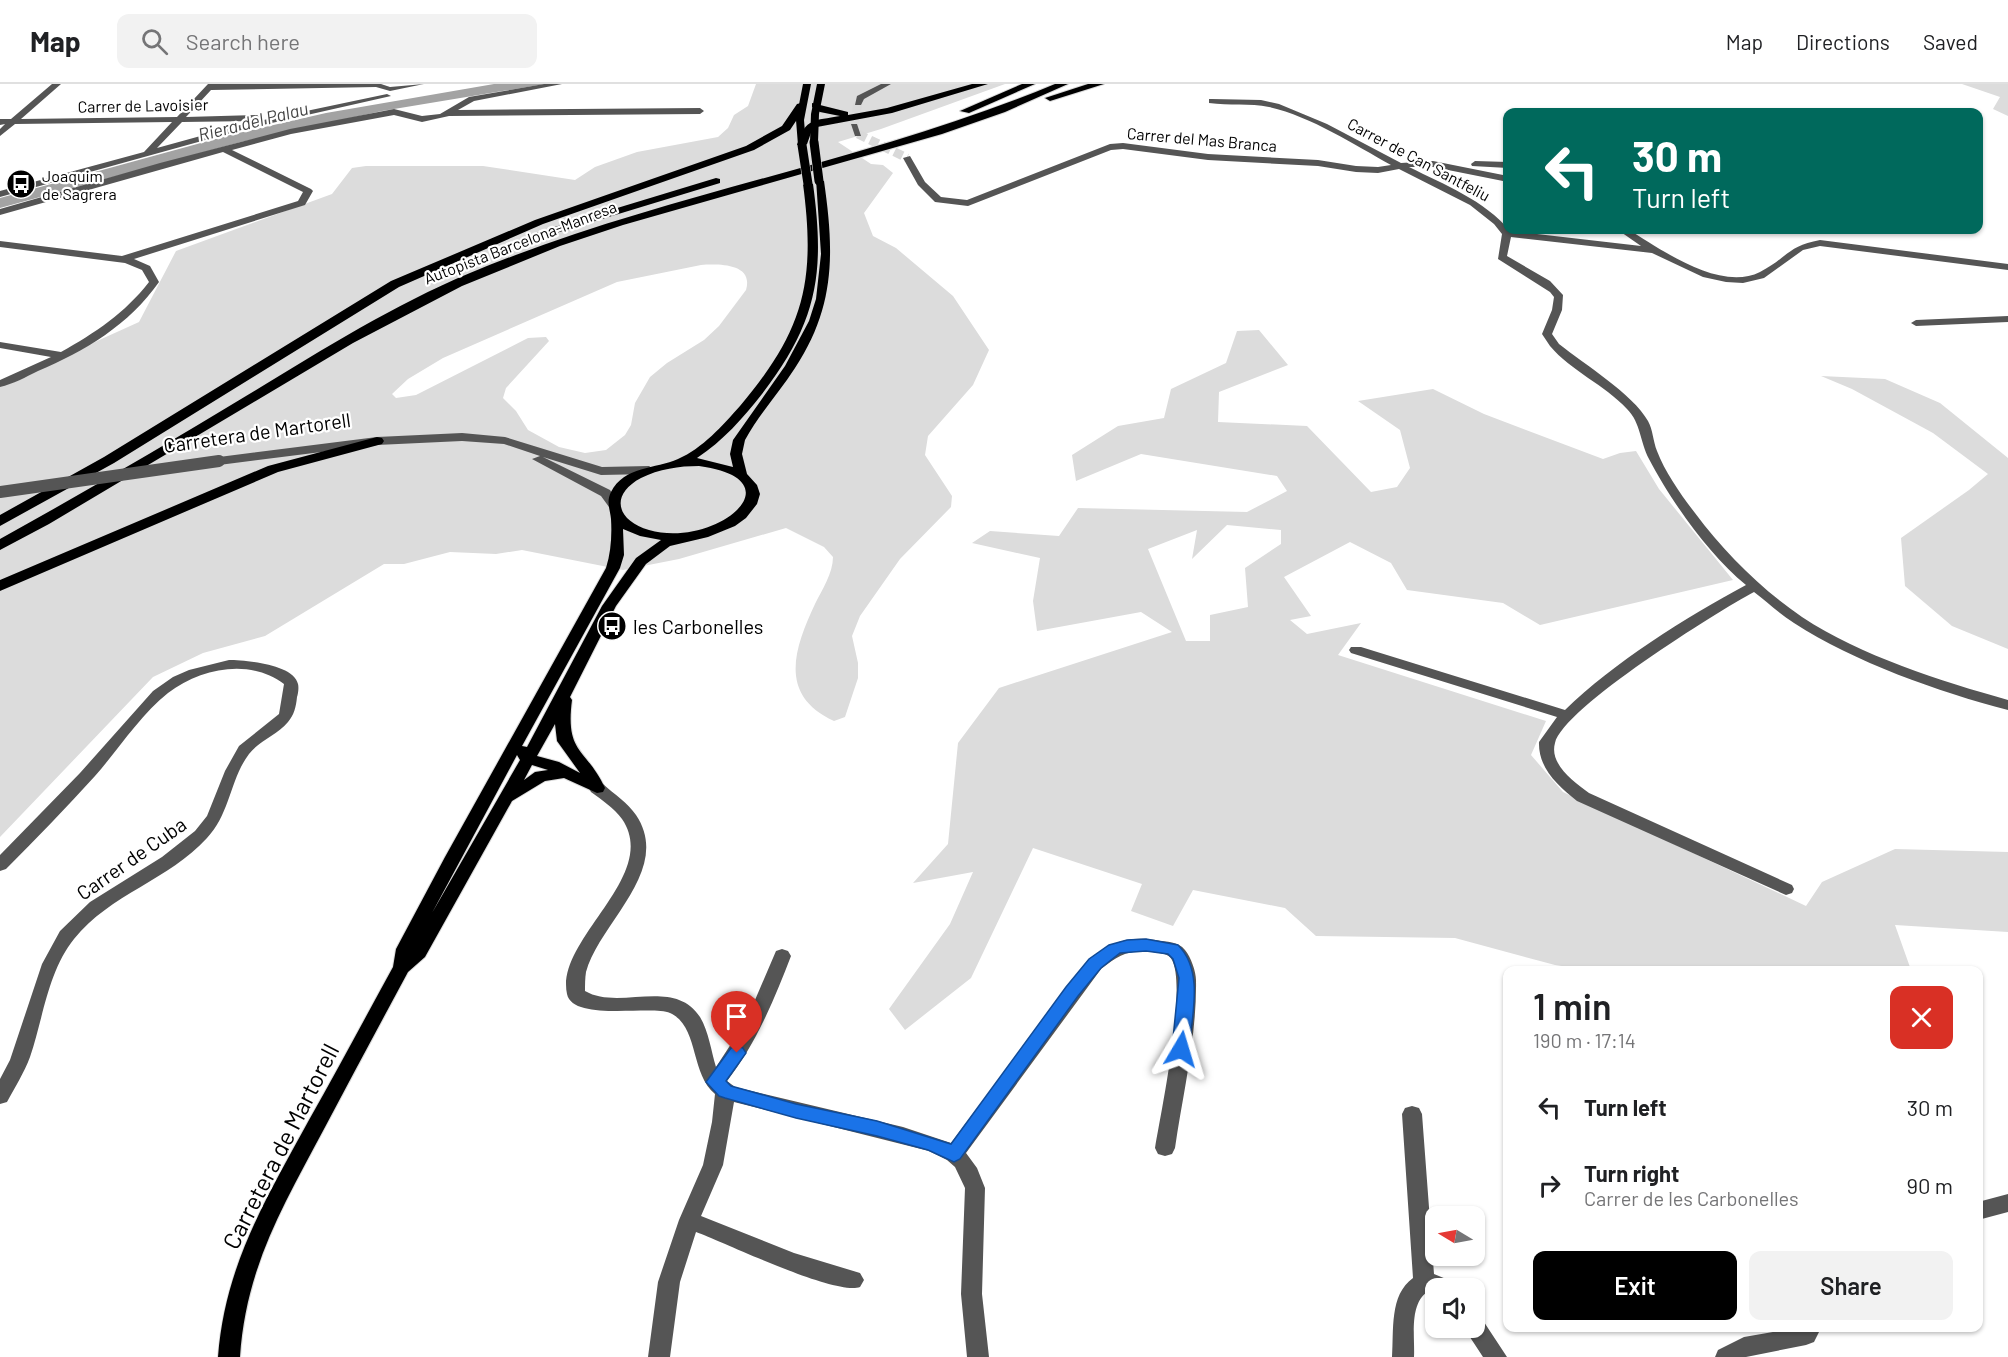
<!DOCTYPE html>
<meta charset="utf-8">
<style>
body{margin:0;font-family:Barlow,sans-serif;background:#f2f2f2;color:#202124;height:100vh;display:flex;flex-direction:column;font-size:22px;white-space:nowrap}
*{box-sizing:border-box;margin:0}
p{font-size:20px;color:#757577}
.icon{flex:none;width:33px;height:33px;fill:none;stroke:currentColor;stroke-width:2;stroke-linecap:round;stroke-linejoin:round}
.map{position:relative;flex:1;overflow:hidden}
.sheet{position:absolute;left:1503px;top:882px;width:480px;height:366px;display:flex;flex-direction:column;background:#fff;border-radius:12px;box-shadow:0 2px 4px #0004}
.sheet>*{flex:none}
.hud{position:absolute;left:1503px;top:24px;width:480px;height:126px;border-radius:12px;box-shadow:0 2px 4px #0004;background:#00695c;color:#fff;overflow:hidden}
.needle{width:39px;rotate:280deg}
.buttons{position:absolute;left:1425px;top:1122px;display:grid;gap:12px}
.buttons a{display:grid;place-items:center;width:60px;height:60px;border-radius:12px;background:#fff;box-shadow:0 2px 4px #0004;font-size:30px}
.pin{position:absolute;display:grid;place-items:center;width:51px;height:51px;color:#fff;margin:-62px -26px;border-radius:50% 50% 50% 0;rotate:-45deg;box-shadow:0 0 6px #0007}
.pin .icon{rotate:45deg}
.me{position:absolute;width:66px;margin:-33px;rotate:7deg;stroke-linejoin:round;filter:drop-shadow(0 0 4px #0008)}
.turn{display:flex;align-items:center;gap:21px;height:126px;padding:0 30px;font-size:27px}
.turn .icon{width:78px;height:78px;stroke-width:2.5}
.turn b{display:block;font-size:42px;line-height:51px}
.round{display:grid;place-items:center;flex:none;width:63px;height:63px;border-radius:12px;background:#f2f2f2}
.headline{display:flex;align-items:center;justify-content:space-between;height:102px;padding:0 30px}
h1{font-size:36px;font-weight:600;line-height:45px}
.action{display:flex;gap:12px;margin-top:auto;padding:12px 30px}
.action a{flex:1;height:69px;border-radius:12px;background:#000;color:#fff;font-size:24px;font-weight:600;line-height:69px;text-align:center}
.action a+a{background:#f2f2f2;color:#202124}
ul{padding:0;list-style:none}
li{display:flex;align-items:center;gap:18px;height:78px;padding:0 30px}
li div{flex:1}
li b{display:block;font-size:22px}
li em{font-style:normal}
header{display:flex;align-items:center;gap:36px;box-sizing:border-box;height:84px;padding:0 30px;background:#fff;border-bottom:2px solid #e0e0e0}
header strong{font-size:28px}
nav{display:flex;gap:33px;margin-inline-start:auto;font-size:21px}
.search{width:420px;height:54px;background:#f2f2f2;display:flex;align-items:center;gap:15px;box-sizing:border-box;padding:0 21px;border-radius:12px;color:#757577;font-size:22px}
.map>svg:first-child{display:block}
</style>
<header>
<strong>Map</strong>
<div class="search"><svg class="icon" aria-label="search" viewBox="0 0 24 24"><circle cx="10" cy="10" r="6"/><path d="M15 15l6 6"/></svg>Search here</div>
<nav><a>Map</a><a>Directions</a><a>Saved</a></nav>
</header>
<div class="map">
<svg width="2008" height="1273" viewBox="0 0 2008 1273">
<rect width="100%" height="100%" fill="#fff"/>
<!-- green -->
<g fill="#dcdcdc" fill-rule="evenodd">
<path d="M756 0H1005L881 45 838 58 871 80 883 81 893 89 864 129 873 152 896 164 953 212 989 266 973 301 928 352 925 371 952 412 951 423 900 475 860 532 852 552 858 579V594L845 633 834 637C778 611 794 565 815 520 822 506 833 489 833 473L824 463 786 444 679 475 623 486 522 466 496 470 450 468 404 480H384L265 552 203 569 153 593 0 753V301L139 238 176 167 332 110 352 84 366 82H483L575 96 595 83 637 68 718 53 728 44 734 31 748 22ZM701 181C718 180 754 179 746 206L719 242 704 256 667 279 650 293 635 319 631 341 625 351 606 366 585 369 559 363 528 346 516 327 503 314 506 304 549 257 546 253 528 254 416 311 396 314 392 310 408 295 443 274 617 198Z"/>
<polygon points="1962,0 2008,0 2008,32 1993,25 2000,13"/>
<path d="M1259 246 1288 281 1219 308 1218 338 1307 342 1371 408 1397 403 1410 384 1400 346 1358 317 1433 305 1484 330 1603 375 1620 369 1636 367 1659 405 1733 496 1540 541 1503 519 1407 506 1391 479 1350 458 1284 493 1311 532 1290 536 1307 550 1361 539 1338 571 1546 637 1531 671 1563 708 1806 822 1822 798 1895 765 2008 768V848L1895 841 1911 886H1589L1555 881 1455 854 1316 852 1285 824 1193 806 1173 842 1131 827 1142 800 1033 764 971 894 905 946 889 925 950 840 973 788 913 799 948 760 958 659 999 604 1172 548 1141 528 1037 547 1033 517 1040 474 972 459 990 447 1059 452 1078 424 1247 428 1287 407 1277 392 1141 370 1076 397 1072 371 1118 342 1164 334 1171 305 1226 279 1237 247ZM1227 441 1281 446V460L1245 484 1248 523 1210 531V557H1186L1148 465 1197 446 1192 475Z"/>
<polygon points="1821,292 1885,295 1940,319 2008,374 2008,565 1952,542 1905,502 1901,454 1969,406 1988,390 1933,349 1852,305"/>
</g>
<!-- water -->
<polygon fill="#a3a3a3" points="494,0 545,0 382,27 241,58 0,124 0,114 230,51 326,29"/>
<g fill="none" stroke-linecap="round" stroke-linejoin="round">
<!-- minor-tunnel -->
<g stroke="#d9d9d9" stroke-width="9" stroke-dasharray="9 4.5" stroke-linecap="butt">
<polyline points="854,42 858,19"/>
<polyline points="858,50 907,74"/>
</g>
<!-- major casing -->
<g stroke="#dbdbdb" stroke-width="2">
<g id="major">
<polygon points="803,0 811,0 804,36 806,61 802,64 798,61 796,36"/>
<polygon points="817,0 825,0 819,30 818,58 814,61 810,58 811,30"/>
<path d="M816 95 824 97C834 167 836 222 795 284 779 309 759 330 745 356L742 370 747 390 757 401 760 410 757 420 746 434 735 442 708 453 670 462 646 480 616 522 570 613 572 616C565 671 586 663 605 704L603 708 597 709 564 694 545 697 512 717 425 873 408 888C380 940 352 992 324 1045 283 1122 246 1183 240 1273H218C225 1181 266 1115 309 1036 338 985 365 934 393 883L396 865 445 773 606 484C611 468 612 451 611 435 610 425 606 418 611 408 624 382 656 385 678 375 703 364 722 342 740 322 804 246 816 198 803 100L808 97 813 100C825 189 818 237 762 310 743 334 723 357 697 374L733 383 730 370 733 356 785 282 809 237 816 215 821 170ZM699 382C801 396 714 465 649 446 617 437 609 411 641 394 659 385 679 382 699 382ZM623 445 640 452 661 456 636 474 602 522 527 663 522 662 620 484 624 471ZM555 640 557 657 580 689 559 678 537 672ZM517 671 520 676 432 829ZM532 681 548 686 535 688 524 696Z"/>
</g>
</g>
<!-- highway casing -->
<g stroke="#dbdbdb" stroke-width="2">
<g id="highway">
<path d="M972 0H988L892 29 817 43 812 46 806 63 797 61C806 33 814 37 840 32L820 28 812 23V19L848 28V31L887 24Z"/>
<polygon points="1022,0 1035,0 969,29 960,27"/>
<path d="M1055 0H1068L1005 28 942 50 623 141 560 162 462 202 353 259 49 440 0 466V455C83 409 165 361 246 312 319 268 391 222 470 189 660 110 865 79 1055 0Z"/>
<polygon points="1088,0 1104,0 1050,17 1045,14"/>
<polygon points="801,19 806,22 790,46 754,66 543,140 399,203 114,379 0,442 0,431 104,373 391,197 535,136 746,62 782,42 797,20"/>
<polygon points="716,94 720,95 720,99 543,153 535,153 533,151 535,149"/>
<polygon points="377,353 382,354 384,357 382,360 278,388 0,507 0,496 268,382"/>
</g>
</g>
<!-- minor -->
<g fill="#555" fill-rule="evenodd">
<polygon points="52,0 61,0 21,35 177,33 208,0 381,0 390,3 424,0 390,7 376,3 211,6 186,33 257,31 261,34 257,37 182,38 157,64 244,40 387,10 391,12 245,45 0,113 0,107 144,68 172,38 15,40 0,52 0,45 5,40 0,41 0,35 11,35"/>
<path d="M544 0H562L474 17 458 26 700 24 704 27 700 30 449 32 422 38 394 31 291 50 232 66 311 105 313 107 305 121 134 175 150 182 159 198C129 241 85 267 38 287 26 293 13 300 0 303V296L51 273 0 264V258L61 268C95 249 125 229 149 198L142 186 125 179 0 163V157L122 172 298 117 303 108 223 68 0 131V125L160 79 290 45 394 25 422 32 440 30 469 13Z"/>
<polygon points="881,0 891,0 864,15 861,21 855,21 857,12"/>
<path d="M1212 15 1261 16 1279 20 1327 40 1401 79 1433 77 1508 92V98L1433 83H1409C1445 101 1484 116 1510 147L1641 162 1618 146H1629C1662 166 1720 208 1760 188 1786 175 1787 162 1820 156L2008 180V186L1820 162 1803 166 1764 194 1743 199 1726 198 1703 193 1652 169 1511 153 1507 172 1550 197 1563 211 1562 226 1552 250 1559 260C1584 280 1633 310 1648 337 1653 346 1653 357 1657 367 1665 388 1681 411 1695 429 1725 469 1761 505 1802 533 1861 572 1941 597 2008 616V626C1939 608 1854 578 1794 539 1780 530 1767 518 1754 508 1718 527 1563 624 1555 659 1549 680 1574 698 1589 709L1792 801 1794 805 1792 809 1786 811 1577 717C1558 702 1538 684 1539 658L1557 633 1351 569 1349 566 1351 563H1361L1565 626C1613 579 1686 533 1746 501 1709 471 1671 417 1649 375 1640 358 1641 339 1627 325 1605 301 1571 287 1550 262L1542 250 1552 226 1554 213 1550 208 1498 175 1502 150 1494 140 1470 121 1399 85 1378 89 1356 88 1318 82 1208 76 1123 65 1111 66 968 122 935 118 918 101 903 74 910 72 925 98 941 113 967 116 1110 60 1123 59 1208 70 1318 76 1356 82 1378 83 1391 81C1355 61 1310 32 1269 23 1250 19 1229 22 1209 19V15Z"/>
<polygon points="851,40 857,40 861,52 855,52"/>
<polygon points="1475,77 1508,78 1508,84 1472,82 1471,80"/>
<polygon points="2008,232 2008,238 1916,242 1911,239 1916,236"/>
<polygon points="462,349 505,353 602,383 649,382 655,386 649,390 601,391 543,373 610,406 619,420 613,424 609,423 601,412 532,375 540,372 504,360 462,357 377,361 219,381 213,377 219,373 377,353"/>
<path d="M229 576C244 576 294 580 298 600 299 604 298 610 297 613 296 623 294 631 288 638 277 651 260 656 249 670 230 695 230 730 207 754 169 796 110 810 74 855 48 887 43 935 30 973 24 989 15 1003 7 1018L0 1020V995L10 976 42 880 60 847 90 818 162 773 195 747 207 732 225 687 239 662 279 630 284 600C250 574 201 584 168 609 141 630 118 666 95 692 66 724 36 755 6 785L0 787V771L80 689 153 607 173 593 189 586Z"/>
<path d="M597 699 603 700C614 710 628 719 636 731 673 786 599 839 586 888 585 894 585 901 585 907 619 927 674 893 700 933 709 948 711 967 716 983L746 937 776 867 782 865 788 867 791 872C774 916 756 960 727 997L735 1003 903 1043 951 1059 1089 875C1112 858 1127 852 1156 856 1167 858 1178 857 1185 866 1191 873 1196 888 1196 896 1197 952 1183 1009 1175 1064L1172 1070 1165 1072 1158 1070 1155 1064C1161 1028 1187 904 1172 876 1169 869 1159 869 1152 868 1129 865 1119 871 1101 885L966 1069 977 1084 985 1104 982 1210 989 1273H967L961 1210 965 1104 955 1083 947 1076 929 1067 734 1018 723 1081 701 1132 794 1169 860 1189 864 1196 860 1203C835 1212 726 1159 696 1148L680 1198 670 1273H648L658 1198 679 1136 703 1081 712 1038 715 1010C690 989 699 942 670 929 651 921 573 938 567 910 555 855 661 792 622 735 614 724 602 716 591 708L589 704 591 700Z"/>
<path d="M1412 1022 1419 1024 1422 1030 1434 1190 1451 1197 1455 1204H1436V1210L1427 1208C1409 1221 1415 1253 1414 1273H1392C1394 1247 1389 1211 1413 1194L1402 1030 1405 1024Z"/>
<polygon points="2008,1110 2008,1128 1978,1136 1978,1118"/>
<polygon points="1474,1232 1482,1235 1507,1273 1483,1273 1464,1244 1474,1244"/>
<polygon points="1796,1244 1821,1244 1814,1258 1806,1261 1746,1273 1715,1273 1718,1266 1744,1253"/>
</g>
<!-- major -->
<use href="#major" fill="#000" fill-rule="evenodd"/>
<!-- highway -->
<use href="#highway" fill="#000" fill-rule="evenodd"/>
<!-- major-bridge casing -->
<g stroke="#dbdbdb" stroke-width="10" stroke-linecap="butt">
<g id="major-bridge">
<polyline points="814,58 819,97"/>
<polyline points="802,61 808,100"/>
</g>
</g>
<!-- minor-bridge -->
<polyline stroke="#555" stroke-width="12" points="0,408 219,377"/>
<!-- major-bridge -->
<use href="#major-bridge" stroke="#000" stroke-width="9"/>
</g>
<!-- route -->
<path fill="#1a73e8" stroke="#114b97" stroke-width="1.5" d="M1146 855 1178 861C1204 887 1192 931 1189 965L1187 970 1181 972 1175 970 1172 965 1179 894 1173 875 1168 870 1146 867 1120 869 1101 884 1078 912 960 1075 954 1078 928 1066 877 1052 796 1034 725 1014 719 1012 706 998 731 964 737 962 743 964 746 969 726 997 731 1002 796 1020 877 1037 951 1060 1066 903 1089 875 1109 861 1127 856Z"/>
<!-- icons -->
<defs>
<g id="bus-disc" transform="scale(1.5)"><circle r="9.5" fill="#000" stroke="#fff"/><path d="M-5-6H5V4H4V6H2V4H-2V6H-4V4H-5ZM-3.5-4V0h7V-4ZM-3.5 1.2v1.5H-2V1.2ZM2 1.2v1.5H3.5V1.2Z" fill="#fff"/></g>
</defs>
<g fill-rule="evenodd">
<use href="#bus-disc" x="21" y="100"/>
<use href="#bus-disc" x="612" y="542"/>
</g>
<g text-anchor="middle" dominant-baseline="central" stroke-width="4.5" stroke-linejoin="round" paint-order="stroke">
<!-- far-street labels -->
<g font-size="16" fill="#000" stroke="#fff">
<text transform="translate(143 21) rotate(-1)">Carrer de Lavoisier</text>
<text transform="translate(1202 55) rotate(5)">Carrer del Mas Branca</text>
<text transform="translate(1419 75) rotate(28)">Carrer de Can Santfeliu</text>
<text transform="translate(520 158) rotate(-21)">Autopista Barcelona-Manresa</text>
</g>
<!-- far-poi labels -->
<g font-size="16" fill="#000" stroke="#fff" text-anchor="start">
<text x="42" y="91">Joaquim<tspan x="42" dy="18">de Sagrera</tspan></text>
</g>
<!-- far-water labels -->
<g font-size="18" font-style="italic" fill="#444" stroke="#fff">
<text transform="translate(253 37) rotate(-14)">Riera del Palau</text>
</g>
<!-- street labels -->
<g font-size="20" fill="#000" stroke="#fff">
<text transform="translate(257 348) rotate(-8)">Carretera de Martorell</text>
<text transform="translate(131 774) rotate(-35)">Carrer de Cuba</text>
</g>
<!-- poi labels -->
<g font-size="20" fill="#000" stroke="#fff" text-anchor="start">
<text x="633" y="542">les Carbonelles</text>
</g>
<!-- near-street labels -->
<g font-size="24" fill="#000" stroke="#fff">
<text transform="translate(280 1062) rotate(-63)">Carretera de Martorell</text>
</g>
</g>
</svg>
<div class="buttons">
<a><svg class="needle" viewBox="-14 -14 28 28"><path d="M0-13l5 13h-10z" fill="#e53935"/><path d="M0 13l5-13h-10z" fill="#757577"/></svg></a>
<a><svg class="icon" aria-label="sound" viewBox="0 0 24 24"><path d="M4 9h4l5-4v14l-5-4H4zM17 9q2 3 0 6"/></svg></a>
</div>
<div class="pin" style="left:737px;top:969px;background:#d93025"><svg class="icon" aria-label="arrive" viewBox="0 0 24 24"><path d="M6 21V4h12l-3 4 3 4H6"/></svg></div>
<svg class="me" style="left:1181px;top:965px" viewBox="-20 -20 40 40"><path d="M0-17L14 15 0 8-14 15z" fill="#1a73e8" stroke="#fff" stroke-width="4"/></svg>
<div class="hud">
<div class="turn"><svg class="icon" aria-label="left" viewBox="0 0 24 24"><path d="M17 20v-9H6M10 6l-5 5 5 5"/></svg><div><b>30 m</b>Turn left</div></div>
</div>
<section class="sheet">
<div class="headline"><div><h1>1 min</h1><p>190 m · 17:14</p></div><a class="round" style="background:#d93025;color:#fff"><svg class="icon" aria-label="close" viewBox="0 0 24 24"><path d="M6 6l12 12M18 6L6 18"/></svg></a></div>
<ul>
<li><svg class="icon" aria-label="left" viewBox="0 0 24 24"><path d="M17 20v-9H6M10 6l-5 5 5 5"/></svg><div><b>Turn left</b></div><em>30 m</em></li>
<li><svg class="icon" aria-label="right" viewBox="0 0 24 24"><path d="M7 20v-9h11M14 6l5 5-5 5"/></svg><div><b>Turn right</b><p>Carrer de les Carbonelles</p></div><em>90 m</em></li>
</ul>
<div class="action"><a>Exit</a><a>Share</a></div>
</section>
</div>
